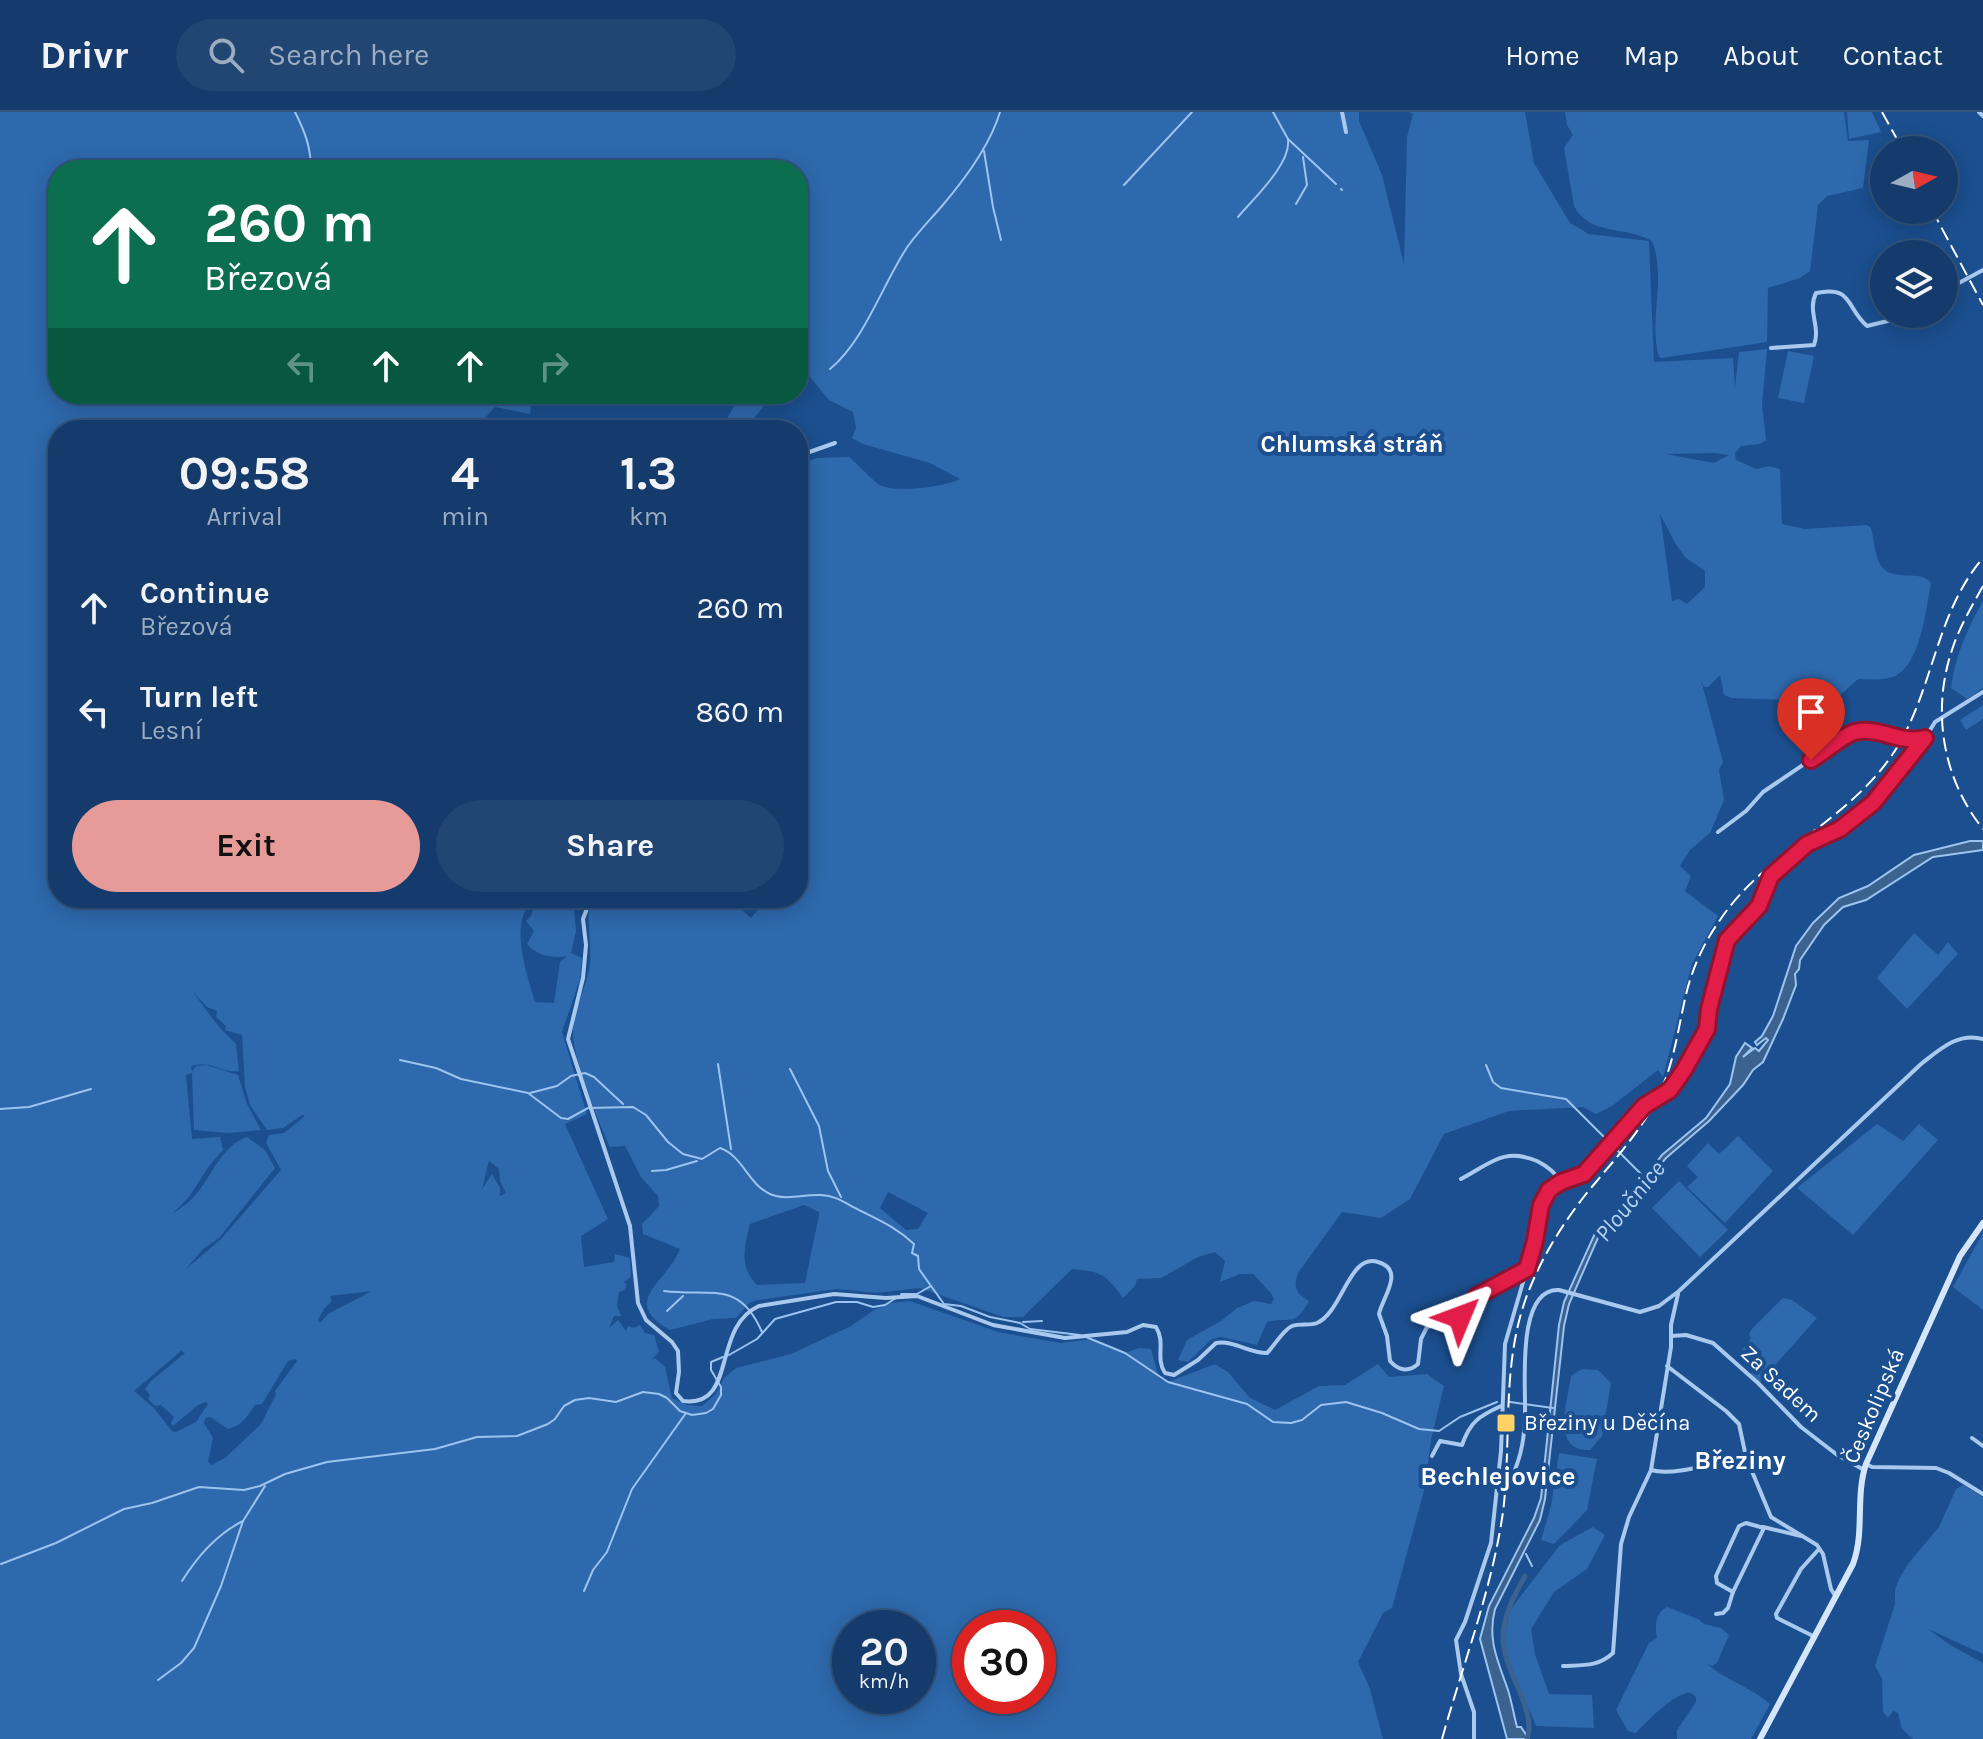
<!DOCTYPE html>
<meta charset="utf-8">
<style>
body{margin:0;font-family:Karla,sans-serif;background:#214673;color:#f1f3f6;height:100vh;display:flex;flex-direction:column;font-size:30px;white-space:nowrap}
*{box-sizing:border-box;margin:0}
p{font-size:26px;color:#9dadc1}
.icon{flex:none;width:44px;height:44px;fill:none;stroke:currentColor;stroke-width:2;stroke-linecap:round;stroke-linejoin:round}
.map{position:relative;flex:1;overflow:hidden}
.sheet{position:absolute;left:48px;top:308px;width:760px;height:488px;display:flex;flex-direction:column;background:#143b6b;border-radius:32px;box-shadow:0 4px 20px #0003,0 0 0 2px #33557e}
.sheet>*{flex:none}
.top-card{position:absolute;left:48px;top:48px;width:760px;height:244px;border-radius:32px;box-shadow:0 4px 20px #0003,0 0 0 2px #33557e;background:#0b6e4f;color:#fff;overflow:hidden}
.needle{width:52px;rotate:82deg}
.buttons{position:absolute;left:1870px;top:24px;display:grid;gap:16px}
.buttons a{display:grid;place-items:center;width:88px;height:88px;border-radius:50%;background:#143b6b;box-shadow:0 4px 20px #0003,0 0 0 2px #33557e;font-size:40px}
.speed{position:absolute;left:832px;top:1498px;display:flex;gap:16px;font-size:40px;font-weight:700;text-align:center}
.speed>*{display:grid;place-content:center;width:104px;height:104px;border-radius:50%;background:#143b6b;box-shadow:0 4px 20px #0003,0 0 0 2px #33557e;line-height:1}
.speed small{font-size:20px;font-weight:400}
.speed .limit{border:12px solid #d22;background:#fff;color:#111}
.pin{position:absolute;display:grid;place-items:center;width:68px;height:68px;color:#fff;margin:-82px -34px;border-radius:50% 50% 50% 0;rotate:-45deg;box-shadow:0 0 8px #0007}
.pin .icon{rotate:45deg}
.me{position:absolute;width:88px;margin:-44px;rotate:46deg;stroke-linejoin:round;filter:drop-shadow(0 0 6px #0008)}
.turn{display:flex;align-items:center;gap:28px;height:168px;padding:0 24px;font-size:36px}
.turn .icon{width:104px;height:104px;stroke-width:2.5}
.turn b{display:block;font-size:56px;line-height:68px}
.lanes{display:flex;align-items:center;height:76px;padding:0 24px;background:#0003;justify-content:center;gap:40px;direction:ltr}
.lanes .off{opacity:.35}
.eta{display:flex;justify-content:space-evenly;align-items:center;height:136px;text-align:center}
.eta b{font-size:48px;font-weight:700;line-height:56px}
.action{display:flex;gap:16px;margin-top:auto;padding:16px 24px}
.action a{flex:1;height:92px;border-radius:48px;background:#e69b98;color:#111;font-size:32px;font-weight:700;line-height:92px;text-align:center}
.action a+a{background:#214673;color:#f1f3f6}
ul{padding:0;list-style:none}
li{display:flex;align-items:center;gap:24px;height:104px;padding:0 24px}
li div{flex:1}
li b{display:block;font-size:30px}
li em{font-style:normal}
header{display:flex;align-items:center;gap:48px;box-sizing:border-box;height:112px;padding:0 40px;background:#143b6b;border-bottom:2px solid #33557e}
header strong{font-size:38px}
nav{display:flex;gap:44px;margin-inline-start:auto;font-size:28px}
.search{width:560px;height:72px;background:#214673;display:flex;align-items:center;gap:20px;box-sizing:border-box;padding:0 28px;border-radius:44px;color:#9dadc1;font-size:30px}
.map>svg:first-child{display:block}
</style>
<header>
<strong>Drivr</strong>
<div class="search"><svg class="icon" aria-label="search" viewBox="0 0 24 24"><circle cx="10" cy="10" r="6"/><path d="M15 15l6 6"/></svg>Search here</div>
<nav><a>Home</a><a>Map</a><a>About</a><a>Contact</a></nav>
</header>
<div class="map">
<svg width="1983" height="1627" viewBox="0 0 1983 1627">
<rect width="100%" height="100%" fill="#1b4f8f"/>
<!-- green -->
<g fill="#2e69ad" fill-rule="evenodd">
<path d="M0 0H1359V9L1382 63 1404 152 1407 25 1413 2 1409 0H1525L1534 51 1570 111 1589 122 1649 129 1654 250 1733 246 1735 275 1739 240 1767 237 1762 293 1766 328 1760 332 1741 334 1735 341 1736 348 1757 357 1769 354 1780 357 1782 412 1805 417 1867 413 1871 416C1874 427 1875 447 1882 455 1894 470 1921 457 1931 471 1926 496 1921 552 1895 564 1884 569 1870 567 1858 567L1838 585 1820 589 1731 586 1724 583 1720 563 1708 575H1704L1701 568 1723 650 1719 658 1724 688 1710 721 1690 738 1680 754 1691 764 1685 779 1718 804 1692 852 1663 965 1658 958 1612 994 1596 1002 1583 995 1509 999 1444 1022 1410 1087 1381 1106 1342 1100 1298 1161C1293 1176 1296 1181 1309 1189 1294 1216 1291 1204 1267 1210L1257 1233 1221 1225 1212 1227 1188 1250 1178 1248 1187 1228 1221 1209 1237 1196 1254 1189 1271 1192 1274 1187 1271 1181 1253 1162H1240L1220 1170 1225 1149 1215 1140 1198 1145 1161 1166 1137 1167 1135 1174 1123 1186C1106 1162 1100 1159 1072 1157L1023 1205H1003L920 1176 876 1181 837 1177 758 1188 749 1191 736 1206 713 1207 670 1218C619 1189 666 1172 680 1137L643 1122 642 1112 659 1094 658 1084 641 1065 625 1034 610 1035C599 1011 571 943 573 918 574 896 587 875 590 852 592 831 586 812 590 791L596 786H729L751 806 764 790 760 786H798V354L816 346 849 345C859 353 868 364 878 372 891 382 945 375 960 367L930 351 863 332 852 326 856 316 853 300 829 288 800 253 807 221H798V58H58V282H533L530 302 495 295 485 306 484 312 491 318H58V786H540C539 786 529 792 529 793 510 815 528 866 535 890L554 891 560 850 567 844C554 847 536 843 527 832L534 819 526 809 531 804 534 793 545 786H573L576 819 571 841 582 846 580 867 562 920 587 1002 565 1012 608 1107 581 1124 584 1155 614 1150 615 1142 630 1146 631 1165 624 1170 627 1173 624 1178 619 1180 617 1194 621 1204H614L609 1216 618 1208 626 1219 628 1214 634 1216 640 1213 645 1221 654 1223 659 1240 650 1249 655 1246 665 1255 672 1286 687 1293 702 1294 716 1282 724 1266 736 1256 791 1242 851 1214 874 1198 891 1191 910 1189 998 1220 1061 1231 1092 1227 1125 1241 1139 1236 1151 1237 1159 1266 1168 1270 1215 1252 1228 1260 1250 1286 1275 1298 1319 1274 1345 1273 1378 1252 1389 1265 1427 1262 1444 1274 1431 1328 1425 1375 1392 1496 1383 1501 1358 1550 1370 1577 1383 1627H0ZM1715 341 1729 343 1714 351 1666 342ZM1660 402 1675 431 1686 446 1705 459V475L1687 492 1679 487 1672 489ZM192 879 207 895 217 899 216 905 226 914 225 918 242 923 245 975 250 993 267 1018 283 1016 302 1003 305 1004 284 1021 269 1023 266 1031 281 1058 221 1127 185 1158 203 1137 219 1126 275 1056 265 1038 247 1025C221 1034 214 1061 197 1081 190 1090 181 1096 172 1102L189 1085 209 1054 223 1038 220 1025 192 1027 186 963 192 961 194 1018 228 1021 261 1018 247 992 238 963 206 953 196 954 192 959 191 954C215 948 219 961 239 959L236 932 220 916ZM489 1049 499 1057 500 1069 506 1081 500 1084V1076L492 1062 482 1077ZM888 1080 928 1101 918 1117 906 1118 880 1096ZM804 1093 819 1100V1103L805 1171 757 1173C739 1155 744 1135 750 1112ZM372 1179 328 1202 320 1211 318 1208 324 1197 332 1189 330 1184ZM181 1239 185 1241 151 1269 145 1277 150 1283 148 1287 155 1294 161 1293 174 1305 171 1311 173 1314 198 1293 206 1290 208 1292 196 1310 176 1320 172 1319 153 1295 134 1279ZM295 1247 297 1249 275 1279 276 1282 261 1312 225 1346 211 1353 208 1349 213 1326 204 1311 205 1306 210 1305 228 1317C242 1314 248 1303 255 1293L262 1292 288 1249ZM850 1516H918V1584H850ZM970 1516H1038V1584H970Z"/>
<path d="M1565 0H1844L1848 29 1869 28 1863 76 1827 84 1818 93 1810 159 1800 166 1768 176 1767 230 1662 246 1659 245C1648 207 1667 167 1652 129 1627 114 1589 124 1574 94L1564 36 1573 23 1567 13Z"/>
<polygon points="1847,0 1872,0 1881,20 1849,27"/>
<polygon points="1788,239 1814,244 1804,291 1778,286"/>
<polygon points="741,282 767,282 767,290 745,318 725,318 725,310"/>
<path d="M1983 489V576L1967 587 1951 576C1955 544 1967 517 1983 489Z"/>
<polygon points="1983,593 1983,607 1966,618 1960,608"/>
<polygon points="1914,821 1938,843 1948,830 1958,842 1907,897 1877,866"/>
<polygon points="1877,1012 1903,1029 1919,1012 1938,1028 1853,1123 1797,1076"/>
<polygon points="1738,1024 1773,1059 1725,1111 1687,1075 1698,1065 1687,1054 1708,1031 1719,1042"/>
<polygon points="1679,1069 1728,1118 1700,1145 1652,1096"/>
<polygon points="1983,1121 1983,1198 1953,1175"/>
<polygon points="1783,1186 1792,1188 1817,1206 1760,1270 1751,1262 1755,1256 1753,1249 1742,1238 1751,1226 1749,1222 1752,1217"/>
<path d="M1582 1257 1598 1258 1611 1271 1602 1324 1590 1338C1550 1340 1568 1288 1571 1264Z"/>
<polygon points="1559,1341 1597,1347 1587,1398 1554,1432 1541,1428 1551,1394"/>
<polygon points="1963,1373 1983,1385 1983,1542 1928,1517 1950,1533 1983,1551 1983,1627 1913,1627 1902,1617 1898,1601 1893,1599 1888,1606 1883,1600 1882,1567 1875,1554 1895,1492 1895,1478 1899,1467 1908,1452 1939,1415 1956,1377"/>
<polygon points="1593,1415 1605,1423 1587,1457 1554,1480 1531,1517 1535,1542 1549,1582 1592,1583 1594,1616 1536,1614 1512,1557 1506,1537 1505,1523 1510,1498 1560,1433"/>
<path d="M1667 1495 1698 1507 1704 1512 1721 1516 1729 1523 1717 1551 1712 1554 1706 1551C1725 1568 1751 1575 1770 1592L1751 1627H1677V1618L1696 1590V1585C1691 1581 1690 1579 1684 1582 1670 1586 1646 1610 1636 1621L1628 1619 1616 1598 1649 1531 1657 1526C1655 1514 1655 1501 1667 1495Z"/>
</g>
<!-- water -->
<path fill="#3c6290" stroke="#9cc4f0" stroke-width="2" d="M1970 729H1983V738L1933 745 1866 788 1843 795 1824 813 1800 848 1799 857 1795 862 1796 873 1783 907 1763 950 1753 958 1743 973 1709 1009 1666 1046 1633 1088 1600 1121 1569 1192 1564 1214 1545 1387 1540 1408 1495 1497C1487 1528 1498 1549 1508 1578 1512 1591 1514 1604 1517 1615H1521L1529 1627H1507L1480 1527 1489 1494 1534 1406 1541 1386 1559 1213 1564 1190 1596 1119 1630 1085 1662 1043 1706 1006 1730 972 1736 945 1745 931 1752 936 1743 945 1755 936 1759 939 1768 928 1766 926 1757 933 1755 930 1762 924 1773 904 1796 834 1813 811 1839 786 1868 774 1914 743Z"/>
<g fill="none" stroke-linecap="round" stroke-linejoin="round">
<!-- stream -->
<g stroke="#9cc4f0" stroke-width="2">
<path d="M295 0C305 20 311 35 311 58"/>
<polyline points="1273,0 1288,27 1336,72"/>
<polyline points="984,39 993,95 1001,128"/>
<polyline points="1124,73 1192,0"/>
<polyline points="1341,77 1342,78"/>
<polyline points="1296,92 1307,73 1303,45"/>
<path d="M1238 105C1253 87 1291 52 1288 28"/>
<path d="M830 257C864 229 882 174 906 137 916 122 930 108 942 94 965 67 990 34 1000 0"/>
<path d="M400 948 436 956 461 967 528 981 561 1006 568 1007 588 996 633 995 646 1003 668 1030 683 1042 702 1047 720 1036C743 1044 748 1072 770 1082 785 1089 805 1082 821 1083 838 1084 846 1092 861 1099 881 1109 897 1116 914 1132L912 1141 918 1144 919 1157 931 1174"/>
<polyline points="718,952 731,1037"/>
<polyline points="1486,953 1493,970 1501,976 1566,987 1646,1067"/>
<polyline points="790,957 819,1014 828,1059 841,1085"/>
<polyline points="530,981 557,974 571,964 585,961 594,965 623,992"/>
<polyline points="0,997 29,995 91,977"/>
<polyline points="652,1059 666,1058 697,1049"/>
<path d="M664 1179C710 1185 739 1167 762 1220"/>
<polyline points="901,1182 917,1182 931,1174 944,1192 961,1194 990,1205 1020,1211 1030,1217 1080,1223"/>
<polyline points="667,1199 683,1184"/>
<polyline points="1023,1210 1042,1209"/>
<polyline points="1086,1225 1125,1241 1168,1270 1247,1292 1273,1310 1291,1311 1302,1308 1321,1293 1346,1290 1382,1301 1419,1317 1439,1319 1460,1305 1497,1290"/>
<polyline points="729,1243 757,1227 775,1207 836,1190 857,1190 873,1195 885,1193 896,1186"/>
<polyline points="1510,1290 1553,1296"/>
<polyline points="1526,1442 1532,1454"/>
<polyline points="1,1452 56,1431 124,1397 152,1391 199,1375 244,1378 260,1374 285,1362 327,1350 435,1337 477,1325 517,1324 548,1312 555,1307 564,1294 575,1288 589,1286 616,1290 643,1280 659,1282 667,1286 680,1299 692,1303 706,1301 713,1297 721,1283 721,1275 711,1258 711,1250 723,1245"/>
<path d="M182 1469C197 1445 217 1422 243 1409"/>
<polyline points="584,1479 593,1458 607,1440 632,1377 686,1301"/>
<polyline points="158,1568 181,1551 194,1536 221,1474 243,1409 265,1374"/>
</g>
<!-- canal -->
<path stroke="#3c6290" stroke-width="5" d="M1525 1464C1515 1482 1504 1502 1503 1523 1501 1557 1538 1597 1527 1627"/>
<!-- street -->
<g stroke="#a9c9ee" stroke-width="4">
<polyline points="1342,0 1346,20"/>
<polyline points="1979,0 1983,4"/>
<polyline points="1944,179 1983,158"/>
<path d="M1771 236 1814 233C1821 215 1807 199 1816 181 1853 173 1846 196 1867 214L1896 207 1905 202"/>
<polyline points="798,344 835,331"/>
<polyline points="1718,720 1746,699 1763,680 1847,623 1875,618 1908,629 1923,627"/>
<path d="M591 786 583 807 586 833 583 866 568 927 630 1114 638 1191 646 1208 672 1230 678 1239 679 1260 676 1281 683 1289C738 1296 711 1215 759 1194L834 1182 886 1186 917 1184 993 1213 1065 1226 1127 1220 1143 1213 1156 1215C1166 1231 1155 1246 1165 1261L1174 1263 1198 1248 1216 1231C1234 1228 1248 1241 1267 1241 1275 1233 1283 1218 1292 1214 1300 1211 1310 1214 1317 1211 1343 1199 1349 1141 1378 1150 1406 1158 1382 1186 1379 1202L1387 1224 1390 1249C1398 1258 1408 1261 1418 1252L1421 1227 1427 1215 1460 1205 1477 1184 1527 1157"/>
<path d="M1461 1067C1490 1052 1503 1035 1537 1049 1547 1054 1555 1060 1561 1070"/>
<polyline points="1671,1224 1686,1223 1713,1231 1758,1271 1801,1315 1836,1342 1864,1358"/>
<polyline points="1667,1254 1726,1299 1739,1312 1746,1345 1771,1405 1817,1433 1823,1442 1831,1477 1836,1485"/>
<polyline points="1972,1326 1983,1334"/>
<path d="M1432 1344 1440 1329 1462 1333C1470 1310 1479 1304 1501 1294"/>
<polyline points="1866,1352 1872,1355 1936,1356 1949,1361 1983,1382"/>
<path d="M1651 1358C1675 1365 1718 1349 1746 1345"/>
<path d="M1499 1365H1506L1513 1362C1522 1343 1525 1321 1525 1300 1526 1273 1516 1176 1559 1178L1640 1200 1659 1194 1679 1179 1921 952C1940 937 1958 920 1983 927"/>
<polygon points="1746,1411 1764,1416 1733,1480 1717,1471 1716,1464 1739,1414"/>
<polyline points="1763,1415 1801,1424"/>
<polyline points="1716,1502 1723,1501 1728,1496 1733,1480"/>
<polyline points="1815,1525 1777,1506 1776,1502 1801,1457 1819,1437"/>
<path d="M1563 1554C1583 1553 1598 1555 1613 1541L1621 1432 1629 1405 1651 1358 1671 1235V1213L1678 1182"/>
<polyline points="1474,1627 1474,1600 1461,1562 1456,1528 1465,1510 1491,1431 1501,1339 1505,1232 1535,1129 1544,1086 1549,1078 1561,1070 1584,1062 1644,994 1665,982 1675,971 1707,917 1709,897 1727,828 1759,794 1771,764 1807,732 1840,717 1873,691 1919,636 1935,610 1983,580"/>
</g>
<!-- secondary -->
<path stroke="#d6e6fa" stroke-width="6" d="M1760 1627 1853 1452C1865 1420 1855 1385 1866 1352L1960 1144 1983 1111"/>
<!-- rail -->
<g stroke="#fff" stroke-width="2" stroke-dasharray="14 6" stroke-linecap="butt">
<polyline points="1882,0 1903,38"/>
<polyline points="1932,98 1983,193"/>
<path d="M1983 474C1972 494 1960 514 1953 535 1931 597 1942 666 1983 717"/>
<path d="M1442 1627C1463 1552 1492 1477 1503 1400 1512 1328 1501 1256 1526 1186 1540 1148 1561 1114 1586 1082 1613 1049 1644 1017 1661 978 1674 949 1678 918 1685 887 1691 859 1703 832 1720 808 1764 742 1845 710 1890 646 1934 584 1933 504 1983 446"/>
</g>
</g>
<g fill="none" stroke-linecap="round" stroke-linejoin="round">
<!-- route casing -->
<g stroke="#92132f" stroke-width="20">
<path id="route" d="M1460 1205 1477 1184 1527 1157 1535 1129 1541 1093 1549 1078 1561 1070 1584 1062 1644 994 1670 978 1684 958 1707 917 1709 897 1727 828 1759 794 1771 764 1807 732 1840 717 1873 691 1925 626C1901 633 1880 614 1855 620 1843 623 1823 641 1811 648"/>
</g>
<!-- route -->
<use href="#route" stroke="#e11d48" stroke-width="14"/>
</g>
<!-- markers -->
<rect fill="#ffd166" stroke="#1b4f8f" stroke-width="3" x="1496" y="1301" width="20" height="20" rx="4"/>
<g text-anchor="middle" dominant-baseline="central" stroke-width="8" stroke-linejoin="round" paint-order="stroke">
<!-- street labels -->
<g font-size="22" fill="#fff" stroke="#1b4f8f">
<text transform="translate(1781 1272) rotate(43)">Za Sadem</text>
<text transform="translate(1874 1294) rotate(-67)">Českolipská</text>
</g>
<!-- poi labels -->
<g font-size="22" fill="#fff" stroke="#1b4f8f" text-anchor="start">
<text x="1524" y="1311">Březiny u Děčína</text>
</g>
<!-- neighbourhood labels -->
<g font-size="24" font-weight="bold" fill="#fff" stroke="#1b4f8f">
<text x="1352" y="332">Chlumská stráň</text>
</g>
<!-- water labels -->
<g font-size="24" font-style="italic" fill="#b5d3f5" stroke="#1b4f8f">
<text transform="translate(1630 1089) rotate(-51)">Ploučnice</text>
</g>
<!-- quarter labels -->
<g font-size="26" font-weight="bold" fill="#fff" stroke="#1b4f8f">
<text x="1740" y="1348">Březiny</text>
<text x="1498" y="1364">Bechlejovice</text>
</g>
</g>
</svg>
<div class="buttons">
<a><svg class="needle" viewBox="-14 -14 28 28"><path d="M0-13l5 13h-10z" fill="#e53935"/><path d="M0 13l5-13h-10z" fill="#9dadc1"/></svg></a>
<a><svg class="icon" aria-label="layers" viewBox="0 0 24 24"><path d="M12 4l9 5-9 5-9-5zM3 14l9 5 9-5"/></svg></a>
</div>
<div class="speed"><div>20<small>km/h</small></div><div class="limit">30</div></div>
<div class="pin" style="left:1811px;top:648px;background:#d93025"><svg class="icon" aria-label="arrive" viewBox="0 0 24 24"><path d="M6 21V4h12l-3 4 3 4H6"/></svg></div>
<svg class="me" style="left:1460px;top:1205px" viewBox="-20 -20 40 40"><path d="M0-17L14 15 0 8-14 15z" fill="#e11d48" stroke="#fff" stroke-width="4"/></svg>
<div class="top-card">
<div class="turn"><svg class="icon" aria-label="ahead" viewBox="0 0 24 24"><path d="M12 20V5M6 11l6-6 6 6"/></svg><div><b>260 m</b>Březová</div></div>
<div class="lanes"><svg class="icon off" aria-label="left" viewBox="0 0 24 24"><path d="M17 20v-9H6M10 6l-5 5 5 5"/></svg><svg class="icon" aria-label="ahead" viewBox="0 0 24 24"><path d="M12 20V5M6 11l6-6 6 6"/></svg><svg class="icon" aria-label="ahead" viewBox="0 0 24 24"><path d="M12 20V5M6 11l6-6 6 6"/></svg><svg class="icon off" aria-label="right" viewBox="0 0 24 24"><path d="M7 20v-9h11M14 6l5 5-5 5"/></svg></div>
</div>
<section class="sheet">
<div class="eta">
<div><b>09:58</b><p>Arrival</p></div>
<div><b>4</b><p>min</p></div>
<div><b>1.3</b><p>km</p></div>
</div>
<ul>
<li><svg class="icon" aria-label="ahead" viewBox="0 0 24 24"><path d="M12 20V5M6 11l6-6 6 6"/></svg><div><b>Continue</b><p>Březová</p></div><em>260 m</em></li>
<li><svg class="icon" aria-label="left" viewBox="0 0 24 24"><path d="M17 20v-9H6M10 6l-5 5 5 5"/></svg><div><b>Turn left</b><p>Lesní</p></div><em>860 m</em></li>
</ul>
<div class="action"><a>Exit</a><a>Share</a></div>
</section>
</div>
